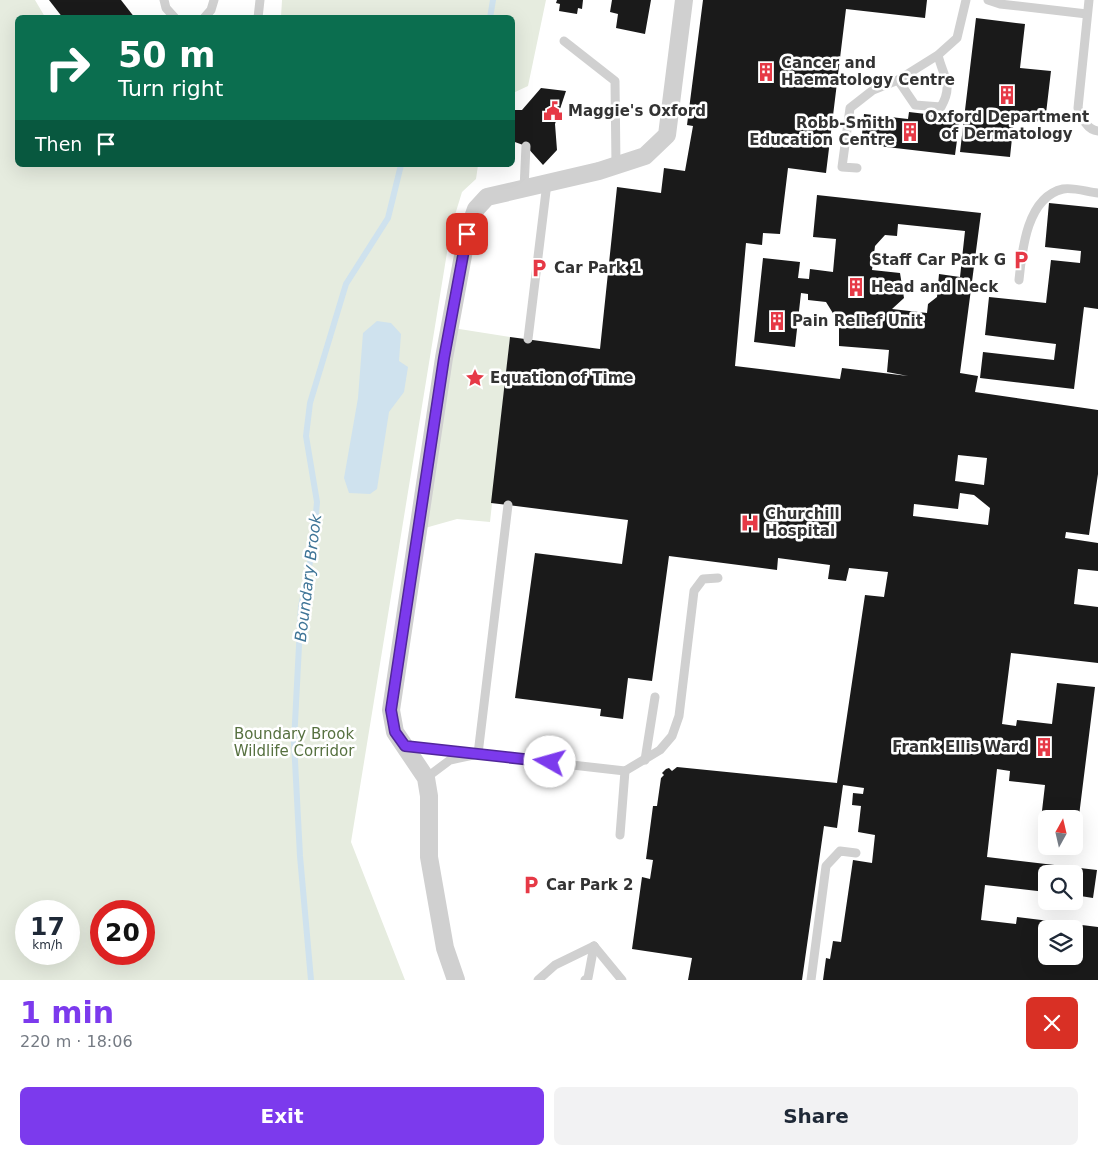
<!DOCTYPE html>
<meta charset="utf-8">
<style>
body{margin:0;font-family:"DejaVu Sans",sans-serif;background:#f2f2f3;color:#1f2937;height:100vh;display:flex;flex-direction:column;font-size:19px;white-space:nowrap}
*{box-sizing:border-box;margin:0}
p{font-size:16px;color:#747a83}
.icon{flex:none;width:28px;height:28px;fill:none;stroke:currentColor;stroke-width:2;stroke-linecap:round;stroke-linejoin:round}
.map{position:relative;height:980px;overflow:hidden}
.details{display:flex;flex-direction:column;background:#fff;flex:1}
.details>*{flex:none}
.top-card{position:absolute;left:15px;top:15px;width:500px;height:152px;border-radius:8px;box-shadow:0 5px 20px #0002;background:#0b6e4f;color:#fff;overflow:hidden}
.needle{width:32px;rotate:8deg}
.buttons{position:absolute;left:1038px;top:810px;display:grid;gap:10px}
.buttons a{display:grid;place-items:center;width:45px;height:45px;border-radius:8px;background:#fff;box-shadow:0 5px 20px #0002;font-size:25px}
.speed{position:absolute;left:15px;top:900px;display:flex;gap:10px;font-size:25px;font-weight:700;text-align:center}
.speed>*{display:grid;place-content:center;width:65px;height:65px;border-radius:50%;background:#fff;box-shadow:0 5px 20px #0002;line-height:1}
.speed small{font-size:12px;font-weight:400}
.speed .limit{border:8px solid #d22;background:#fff;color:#111}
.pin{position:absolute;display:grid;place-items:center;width:42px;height:42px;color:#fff;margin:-21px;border-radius:10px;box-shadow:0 2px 8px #0006}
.me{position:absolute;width:55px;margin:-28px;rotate:277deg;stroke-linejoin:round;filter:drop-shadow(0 0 4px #0008)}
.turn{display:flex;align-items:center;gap:18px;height:105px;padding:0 20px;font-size:22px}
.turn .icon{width:65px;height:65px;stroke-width:2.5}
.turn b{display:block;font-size:35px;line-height:42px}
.then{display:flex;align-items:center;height:48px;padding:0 20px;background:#0003;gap:10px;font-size:19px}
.round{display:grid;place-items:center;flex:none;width:52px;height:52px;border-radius:8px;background:#f2f2f3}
.headline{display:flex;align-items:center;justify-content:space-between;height:85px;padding:0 20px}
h1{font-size:30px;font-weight:800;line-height:38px;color:#7c3aed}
.primary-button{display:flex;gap:10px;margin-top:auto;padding:10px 20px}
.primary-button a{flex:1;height:58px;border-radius:8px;background:#7c3aed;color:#fff;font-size:20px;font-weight:800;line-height:58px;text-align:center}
.primary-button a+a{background:#f2f2f3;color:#1f2937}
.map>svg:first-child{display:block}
</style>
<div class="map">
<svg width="1098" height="980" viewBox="0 0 1098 980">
<rect width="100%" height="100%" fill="#fff"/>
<!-- green -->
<g fill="#e6ecdf" fill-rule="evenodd">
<path d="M0 0H35L45 17 18 18V165H478L476 179 462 192 451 228 351 842 405 980H0ZM26 911H69V954H26ZM101 911H144V954H101Z"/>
<polygon points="282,0 546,0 528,86 513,93 512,18 281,17"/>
<polygon points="453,328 510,337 490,522 457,519 425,528"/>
</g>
<!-- water -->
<polygon fill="#cfe2ee" points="377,321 391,323 401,334 399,361 408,367 404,392 389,412 377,489 370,494 349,493 344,478 358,398 363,333"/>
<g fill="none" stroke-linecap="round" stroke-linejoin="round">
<!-- stream -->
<g stroke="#cfe2ee" stroke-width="6">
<polyline points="490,18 493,0"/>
<polyline points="311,980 300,856 294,742 301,607 313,547 317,502 306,436 310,403 346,284 388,218 401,165"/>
</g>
</g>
<!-- building -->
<g fill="#1a1a1a" fill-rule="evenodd">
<polygon points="49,0 121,0 135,18 63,18"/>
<polygon points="557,0 583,0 582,9 578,8 577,14 559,11 560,4 556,3"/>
<polygon points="612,0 651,0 645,34 616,28 618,14 610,12"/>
<path d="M703 0H927L925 18 846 9 826 173 788 168 780 234 763 233 762 245 746 243 735 366 840 379 842 368 908 376 887 372 889 350 839 346V323L826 302 808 300V294L801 293 795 347 754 342 763 258 800 262 798 278 809 279 810 269 833 272 836 239 813 237 817 195 981 213 960 373 978 376 975 392 1098 410V474L1089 535 1066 532 1065 538 1098 543V571L1078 569 1074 604 1098 607V663L1011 653 1002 724 1016 726 1017 720 1052 724 1057 683 1095 687 1077 832H1074V819H1046V828H1040L1045 785 1009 781 1010 771 997 769 987 857 1097 870 1093 898 1074 895V874H1046V892L985 885 981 920 1016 924 1017 917 1098 927V980H823L826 958 830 959 833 941 841 942 853 860 872 863 875 835 858 832 861 806 852 805 853 793 863 794 864 788 843 785 837 828 824 826 802 980H688L692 958 632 949 642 877 650 879 653 860 646 859 653 806H657L661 778 664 775 662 773 666 769 669 768 672 771 677 767 837 783 865 595 884 597 888 572 849 568 846 581 828 579 830 565 778 558 777 570 669 556 652 681 628 678 623 719 600 716 601 709 515 698 535 553 622 564 628 520 491 503 510 337 600 349 617 187 661 193 664 168 685 171 693 126 687 125ZM898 224 965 231 960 277 939 274 937 297 928 304 927 313 892 309 904 298 900 273 872 270 875 246 885 235 897 236ZM958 455 987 458 984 485 955 481ZM960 493 974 495 990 508 988 525 913 516 914 504 958 509ZM1046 929H1074V956H1046Z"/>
<polygon points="976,18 1025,24 1020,68 1051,71 1045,122 1014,119 1010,157 960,152"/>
<polygon points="541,88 566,91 555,124 557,150 543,165 526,146 512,141 512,110 522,110"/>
<polygon points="909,112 960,118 955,155 861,144 864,114 908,119"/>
<polygon points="1049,203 1098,208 1098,309 1084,307 1074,389 980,378 983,352 1054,360 1056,344 985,335 989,297 1046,303 1051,260 1080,263 1081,251 1045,247"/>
</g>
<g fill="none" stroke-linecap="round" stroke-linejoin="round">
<!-- service -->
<g stroke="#d0d0d0" stroke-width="9">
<polyline points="164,0 166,8 175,18"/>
<polyline points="988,0 1000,4 1087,14"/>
<path d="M1089 0 1078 108C1082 118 1087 130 1098 131"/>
<polyline points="204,18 211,10 214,0"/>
<polyline points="258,18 260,0"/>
<polyline points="564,41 615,81 616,166"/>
<path d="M938 55C943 77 954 84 941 107L915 105 898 80 938 55 957 38 966 0"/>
<polyline points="857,168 842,167 850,108 873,90 898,80"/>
<polyline points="524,189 526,146"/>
<path d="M1019 280C1022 250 1027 197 1063 189 1073 187 1088 192 1098 193"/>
<polyline points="528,339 547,183"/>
<polyline points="405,746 625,771 660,750 672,736 679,716 694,591 703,579 718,578"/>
<polyline points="645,760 655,697"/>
<polyline points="426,778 450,760 478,754 508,505"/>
<polyline points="620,835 625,771"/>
<polyline points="594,946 622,980"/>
<polyline points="538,980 555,965 594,946"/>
<polyline points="585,980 588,978 594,946"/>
<polyline points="811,980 826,866 840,851 856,853"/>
</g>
<!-- minor -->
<polyline stroke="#d0d0d0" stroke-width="18" points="456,980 445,948 429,857 429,796 426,778 395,732 391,710 444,358 467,234 476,209 487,197 599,171 645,156 667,135 684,0"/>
</g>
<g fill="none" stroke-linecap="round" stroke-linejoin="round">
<!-- route casing -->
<g stroke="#51269a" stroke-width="12">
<polyline id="route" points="467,234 444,358 391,710 395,732 405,746 550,762"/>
</g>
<!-- route -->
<use href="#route" stroke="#7c3aed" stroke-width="9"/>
</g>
<!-- icons -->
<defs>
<g id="building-bare" transform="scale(1.5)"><path d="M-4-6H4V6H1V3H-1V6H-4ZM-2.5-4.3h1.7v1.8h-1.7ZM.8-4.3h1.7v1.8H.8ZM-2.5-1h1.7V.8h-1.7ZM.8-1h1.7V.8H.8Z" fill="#e63946" stroke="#fff" stroke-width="2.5" paint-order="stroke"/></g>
<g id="civic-bare" transform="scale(1.5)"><path d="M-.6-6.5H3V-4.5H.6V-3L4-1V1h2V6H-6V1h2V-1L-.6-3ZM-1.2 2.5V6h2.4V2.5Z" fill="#e63946" stroke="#fff" stroke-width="2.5" paint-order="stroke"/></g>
<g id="parking-bare" transform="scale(1.5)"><path d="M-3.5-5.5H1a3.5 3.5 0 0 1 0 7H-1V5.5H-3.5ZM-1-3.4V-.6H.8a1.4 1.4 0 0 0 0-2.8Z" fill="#e63946" stroke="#fff" stroke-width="2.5" paint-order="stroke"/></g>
<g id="sight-bare" transform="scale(1.5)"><path d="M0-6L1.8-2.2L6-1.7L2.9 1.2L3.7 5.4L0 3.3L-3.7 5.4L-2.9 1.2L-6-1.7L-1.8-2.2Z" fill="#e63946" stroke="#fff" stroke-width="2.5" paint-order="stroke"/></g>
<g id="hospital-bare" transform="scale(1.5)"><path d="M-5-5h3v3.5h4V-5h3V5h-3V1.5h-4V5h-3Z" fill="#e63946" stroke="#fff" stroke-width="2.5" paint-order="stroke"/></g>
</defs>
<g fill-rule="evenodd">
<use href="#building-bare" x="766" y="72"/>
<use href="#building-bare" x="1007" y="95"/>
<use href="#civic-bare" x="553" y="111"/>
<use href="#building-bare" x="910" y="132"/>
<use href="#parking-bare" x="1021" y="260"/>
<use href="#parking-bare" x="539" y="268"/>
<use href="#building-bare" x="856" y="287"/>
<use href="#building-bare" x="777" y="321"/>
<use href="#sight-bare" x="475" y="378"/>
<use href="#hospital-bare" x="750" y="523"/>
<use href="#building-bare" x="1044" y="747"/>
<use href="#parking-bare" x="531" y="885"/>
</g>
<g text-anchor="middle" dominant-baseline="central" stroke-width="5" stroke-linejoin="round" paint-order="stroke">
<!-- poi labels -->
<g font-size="15" font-weight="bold" fill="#333" stroke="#fff" text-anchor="start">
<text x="781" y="63">Cancer and<tspan x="781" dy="17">Haematology Centre</tspan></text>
<text x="568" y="111">Maggie's Oxford</text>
<text x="1007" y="117" text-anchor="middle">Oxford Department<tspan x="1007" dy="17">of Dermatology</tspan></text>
<text x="895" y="123" text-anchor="end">Robb-Smith<tspan x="895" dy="17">Education Centre</tspan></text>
<text x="1006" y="260" text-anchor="end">Staff Car Park G</text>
<text x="554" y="268">Car Park 1</text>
<text x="871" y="287">Head and Neck</text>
<text x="792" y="321">Pain Relief Unit</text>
<text x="490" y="378">Equation of Time</text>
<text x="765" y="514">Churchill<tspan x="765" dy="17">Hospital</tspan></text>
<text x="1029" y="747" text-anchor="end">Frank Ellis Ward</text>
<text x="546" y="885">Car Park 2</text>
</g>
<!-- park labels -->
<g font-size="15" fill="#56703f" stroke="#fff">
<text x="294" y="734">Boundary Brook<tspan x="294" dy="17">Wildlife Corridor</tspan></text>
</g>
<!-- water labels -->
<g font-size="16" font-style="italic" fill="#3f7597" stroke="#fff">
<text transform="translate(308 578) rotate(-83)">Boundary Brook</text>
</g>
</g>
</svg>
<div class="buttons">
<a><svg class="needle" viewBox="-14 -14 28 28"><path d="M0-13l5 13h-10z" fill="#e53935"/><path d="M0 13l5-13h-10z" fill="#747a83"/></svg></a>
<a><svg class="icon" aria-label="search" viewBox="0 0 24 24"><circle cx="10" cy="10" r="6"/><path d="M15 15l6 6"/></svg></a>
<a><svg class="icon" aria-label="layers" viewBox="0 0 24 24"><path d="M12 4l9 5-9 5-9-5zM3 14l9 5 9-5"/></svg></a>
</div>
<div class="speed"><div>17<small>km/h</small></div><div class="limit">20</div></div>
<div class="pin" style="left:467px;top:234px;background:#d93025"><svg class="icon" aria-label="arrive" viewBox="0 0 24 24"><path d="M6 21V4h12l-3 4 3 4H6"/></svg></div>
<svg class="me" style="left:550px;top:762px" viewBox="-20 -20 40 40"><circle r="19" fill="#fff"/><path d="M0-13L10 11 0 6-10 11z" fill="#7c3aed"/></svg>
<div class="top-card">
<div class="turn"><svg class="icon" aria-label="right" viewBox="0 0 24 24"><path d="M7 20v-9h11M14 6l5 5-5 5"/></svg><div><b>50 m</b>Turn right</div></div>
<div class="then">Then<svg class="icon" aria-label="arrive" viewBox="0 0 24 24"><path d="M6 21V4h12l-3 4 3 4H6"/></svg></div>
</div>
</div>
<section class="details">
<div class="headline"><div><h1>1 min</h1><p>220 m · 18:06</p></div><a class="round" style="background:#d93025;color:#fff"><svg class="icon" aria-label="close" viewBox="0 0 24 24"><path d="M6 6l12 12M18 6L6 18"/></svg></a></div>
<div class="primary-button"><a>Exit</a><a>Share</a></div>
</section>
